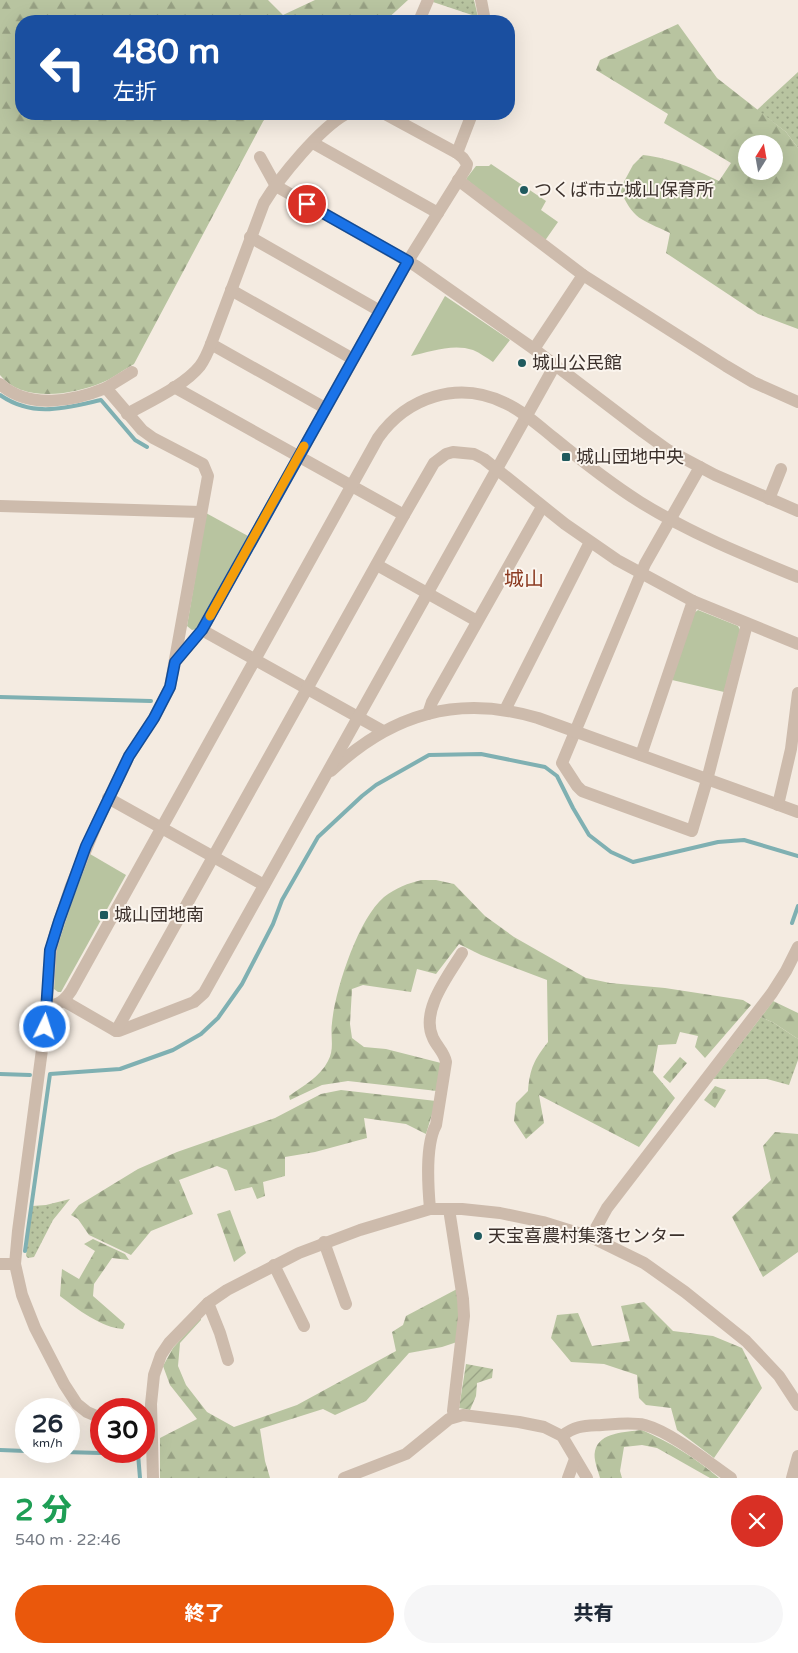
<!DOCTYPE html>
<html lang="ja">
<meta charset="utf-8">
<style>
body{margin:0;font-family:"Varela Round","Noto Sans JP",sans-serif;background:#f6f6f7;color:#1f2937;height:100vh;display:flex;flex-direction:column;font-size:19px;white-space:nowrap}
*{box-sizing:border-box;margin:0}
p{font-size:16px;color:#747a83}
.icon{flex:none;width:28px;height:28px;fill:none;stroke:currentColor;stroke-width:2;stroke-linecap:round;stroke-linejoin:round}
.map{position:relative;height:1478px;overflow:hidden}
.sheet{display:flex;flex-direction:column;background:#fff;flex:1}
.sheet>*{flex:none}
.top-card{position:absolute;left:15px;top:15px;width:500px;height:105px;border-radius:20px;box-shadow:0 5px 20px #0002;background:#1a4fa0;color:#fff;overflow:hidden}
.needle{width:32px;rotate:11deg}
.controls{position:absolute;left:738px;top:135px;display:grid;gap:10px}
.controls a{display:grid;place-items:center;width:45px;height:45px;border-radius:50%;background:#fff;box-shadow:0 5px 20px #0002;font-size:25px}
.speed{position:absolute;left:15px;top:1398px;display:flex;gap:10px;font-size:25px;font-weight:700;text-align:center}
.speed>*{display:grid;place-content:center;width:65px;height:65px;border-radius:50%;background:#fff;box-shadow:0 5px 20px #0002;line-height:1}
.speed small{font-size:12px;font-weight:400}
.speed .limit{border:8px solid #d22;background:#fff;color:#111}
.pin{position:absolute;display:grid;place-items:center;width:42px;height:42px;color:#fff;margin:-21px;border:2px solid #fff;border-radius:50%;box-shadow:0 1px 5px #0007}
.me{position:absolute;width:55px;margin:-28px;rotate:4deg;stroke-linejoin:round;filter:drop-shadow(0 0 4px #0008)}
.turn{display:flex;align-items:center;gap:18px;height:105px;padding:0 15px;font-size:22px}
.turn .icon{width:65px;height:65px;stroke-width:2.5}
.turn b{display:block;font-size:35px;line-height:42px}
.round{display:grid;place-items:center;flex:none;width:52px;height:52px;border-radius:26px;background:#f6f6f7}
.headline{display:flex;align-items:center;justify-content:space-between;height:85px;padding:0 15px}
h1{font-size:30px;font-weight:800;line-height:38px;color:#1e9e55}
.action{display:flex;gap:10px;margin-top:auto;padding:10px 15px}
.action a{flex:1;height:58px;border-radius:30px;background:#ea580c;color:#fff;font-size:20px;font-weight:800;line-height:58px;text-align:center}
.action a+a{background:#f6f6f7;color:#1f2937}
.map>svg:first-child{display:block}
</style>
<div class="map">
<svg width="798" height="1478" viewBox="0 0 798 1478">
<defs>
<pattern id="grass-dots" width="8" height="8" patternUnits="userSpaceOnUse" patternTransform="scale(1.25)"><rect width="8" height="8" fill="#b8c4a0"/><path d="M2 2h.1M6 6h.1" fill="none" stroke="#97a083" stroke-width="1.8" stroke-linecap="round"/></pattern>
<pattern id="forest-firs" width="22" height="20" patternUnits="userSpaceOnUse" patternTransform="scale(1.25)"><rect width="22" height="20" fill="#b8c4a0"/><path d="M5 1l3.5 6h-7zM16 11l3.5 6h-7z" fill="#97a083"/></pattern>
<pattern id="cemetery-stones" width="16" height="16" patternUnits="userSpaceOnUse" patternTransform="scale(1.25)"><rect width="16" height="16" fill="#b8c4a0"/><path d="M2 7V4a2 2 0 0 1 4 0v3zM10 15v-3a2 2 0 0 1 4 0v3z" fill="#97a083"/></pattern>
<pattern id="garden-furrows" width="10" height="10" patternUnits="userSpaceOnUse" patternTransform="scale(1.25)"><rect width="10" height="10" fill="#b8c4a0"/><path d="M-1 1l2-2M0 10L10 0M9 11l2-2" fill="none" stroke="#97a083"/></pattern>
</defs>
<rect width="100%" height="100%" fill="#f4ebe1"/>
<!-- grass -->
<g fill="url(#grass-dots)">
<polygon points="434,0 474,0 478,17 433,2"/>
<polygon points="798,72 798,148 786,132 757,110"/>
<polygon points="761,1017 774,1023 798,1039 798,1060 789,1085 767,1079 713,1079"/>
<polygon points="70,1199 53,1220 34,1257 28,1258 26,1256 32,1206 46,1205"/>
</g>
<!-- forest -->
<g fill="url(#forest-firs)" fill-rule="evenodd">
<path d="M0 0H268L283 15 315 0H408L385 21H21V114H267L134 364C123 370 112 379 101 383 72 395 22 403 0 375Z"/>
<path d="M678 24 717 78 786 132 798 148V329L758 314 666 253 670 233C641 219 633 220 620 189L633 165 643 155C675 159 691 168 719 181L731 163 664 123 668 114 596 70 600 60ZM746 144H774V171H746Z"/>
<path d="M422 880H436L454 884 485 916 514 937 586 978 610 983 665 988 743 1000 751 1005 705 1058 695 1047 698 1036 680 1032 676 1044 658 1045 653 1072 675 1098 639 1147 539 1095 544 1123 526 1139 514 1121 516 1103 528 1091C530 1068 534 1060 548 1042L547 980 481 955 459 944 436 974 417 969 411 992 363 985 352 989 350 1024 352 1038 364 1047 386 1049 441 1063 437 1091 348 1081 322 1085 290 1100 289 1096C303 1086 320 1077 328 1061 335 1049 330 1036 332 1023 335 990 358 919 384 897 396 888 408 883 422 880Z"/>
<polygon points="773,1001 798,1013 798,1039 774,1023 761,1017"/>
<polygon points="341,1090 436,1101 426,1134 406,1124 364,1118 367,1138 315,1152 285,1157 285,1176 263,1182 265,1196 257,1199 252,1187 235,1191 227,1170 217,1166 179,1180 193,1214 151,1231 131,1255 89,1235 78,1219 71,1215 79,1205 138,1169 177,1152 275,1118 321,1094"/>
<polygon points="775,1132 798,1134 798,1252 763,1277 732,1217 771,1180 763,1146"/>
<polygon points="230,1210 246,1253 234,1262 217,1214"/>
<path d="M93 1239 125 1254 129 1260 112 1258 94 1284 93 1296 125 1324 123 1329C102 1328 77 1309 60 1296L62 1269 79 1279 95 1251 84 1244Z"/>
<polygon points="457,1289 460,1316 457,1342 442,1347 409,1353 366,1401 335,1415 323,1409 260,1429 265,1461 270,1478 160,1478 160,1438 197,1419 170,1385 163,1366 173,1348 201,1317 201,1320 180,1343 178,1366 186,1385 207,1412 234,1427 297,1405 396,1351 392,1332 403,1325 406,1316"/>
<polygon points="644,1302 673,1331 713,1336 742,1348 762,1388 714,1458 677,1430 671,1408 646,1405 639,1398 637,1375 604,1364 571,1362 551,1338 557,1315 578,1313 592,1346 630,1341 621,1306"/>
<path d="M642 1430C671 1443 694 1457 719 1478H710L657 1448 642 1445 624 1447 620 1471 622 1478H600C598 1470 593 1459 595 1451 599 1432 626 1432 642 1430Z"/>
</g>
<!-- cemetery -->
<g fill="url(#cemetery-stones)">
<polygon points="680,1057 687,1063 670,1083 663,1077"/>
<polygon points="715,1086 726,1090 715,1108 704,1100"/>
</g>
<!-- park -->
<g fill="#b8c4a0">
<polygon points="491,164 546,201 541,210 558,222 544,242 466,179 476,166 489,166"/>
<path d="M445 296 510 340 493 362C487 358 480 353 473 350 453 343 429 352 411 356Z"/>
<polygon points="206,513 248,536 196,629 192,630 187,626"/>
<polygon points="698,610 738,626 740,630 724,692 672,680 694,613"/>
<polygon points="90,854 126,875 61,992 58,992 54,989 56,951 72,901"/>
</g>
<!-- garden -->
<polygon fill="url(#garden-furrows)" points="466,1364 493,1369 492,1378 477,1383 476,1396 470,1410 459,1408"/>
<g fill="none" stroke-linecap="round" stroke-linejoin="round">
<!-- stream -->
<g stroke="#7fb0b2" stroke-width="4">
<path d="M0 395C33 418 65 408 101 400L135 440 147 447"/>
<polyline points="0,697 151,701"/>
<polyline points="792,923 798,906"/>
<polyline points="0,1074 30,1075"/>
<polyline points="25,1251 50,1074 120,1069 173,1050 201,1034 218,1018 242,984 273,924 282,900 318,837 362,796 376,785 429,755 481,754 545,767 557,776 573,808 589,835 611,852 633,862 718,842 744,840 798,856"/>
<polyline points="0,1450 26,1451"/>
<polyline points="27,1451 138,1454 140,1478"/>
</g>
<!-- minor -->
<g stroke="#cdbbac" stroke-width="12">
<polyline points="481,0 485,21"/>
<polyline points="419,21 428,0"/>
<polyline points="313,143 438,213"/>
<polyline points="457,153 472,114"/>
<polyline points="260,157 276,186 416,266 534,349 643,432 668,450 715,475 798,511"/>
<polyline points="458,180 583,275 726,366 753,382 798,402"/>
<polyline points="250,237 380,311"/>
<polyline points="231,290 353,359"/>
<polyline points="211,344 325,408"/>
<polyline points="534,349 583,275"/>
<path d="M0 384C29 410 74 401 106 388L142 430 153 438 203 464 208 476 170 687 154 718 129 756 97 823 71 886 55 934 51 950 45 1027 18 1231 15 1264 22 1295 35 1328 64 1384 77 1404 87 1412 101 1418"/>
<polyline points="174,387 404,515"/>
<polyline points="106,388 132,372"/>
<path d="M127 414C150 401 184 386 200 366 205 359 208 352 211 344L264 203C280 177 320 128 346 114"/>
<polyline points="700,467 645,564 562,763 577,786 582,791 692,831 707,780 747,624"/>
<polyline points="769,499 781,469"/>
<polyline points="0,506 201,512"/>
<polyline points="377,565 477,621"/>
<polyline points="202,630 383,731"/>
<polyline points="175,662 202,630 408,261 466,168 467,164 463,158 457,153 385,114"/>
<polyline points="505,710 590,542"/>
<polyline points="428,714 432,702 542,507"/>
<polyline points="641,755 693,601"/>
<path d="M331 771C391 714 458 694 538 718L798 812"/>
<polyline points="108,798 264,885"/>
<polyline points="778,805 791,749 798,693"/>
<polyline points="64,1001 116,1031 119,1031 194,1002 204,993 555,365"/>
<path d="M47 1006C59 1005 64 1001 71 991L378 438C407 397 458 380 505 403 523 411 539 426 554 438 582 461 610 483 640 502 690 533 744 555 798 577"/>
<polyline points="116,1031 404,515 434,463 446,454 453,452 474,454 484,459 565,524 617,560 693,601 798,644"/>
<path d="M430 1209C428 1186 425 1145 436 1125L446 1062C444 1052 437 1047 433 1038 420 1011 448 976 462 953"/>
<polyline points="449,1209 463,1299 464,1316 453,1411 455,1416"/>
<polyline points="591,1237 607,1208 772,993 786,971 798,947"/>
<polyline points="324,1242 346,1304"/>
<polyline points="0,1264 15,1264"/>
<polyline points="274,1265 304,1326"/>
<polyline points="208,1303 220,1333 228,1360"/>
<path d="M562 1436C576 1425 585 1426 602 1425 616 1424 631 1422 645 1425 671 1432 708 1462 731 1478"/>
<polyline points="153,1478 151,1404 154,1375 161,1355 169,1343 208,1303 227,1290 299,1253 360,1230 430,1209 462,1209 500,1213 543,1222 591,1237 644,1263 685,1292 746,1341 779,1376 798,1405"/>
<polyline points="344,1478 406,1454 449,1419 463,1415 519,1422 544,1427 562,1436 587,1478"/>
<polyline points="568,1478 575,1459"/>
<polyline points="792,1478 798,1456"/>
</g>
</g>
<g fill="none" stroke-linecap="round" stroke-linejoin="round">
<!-- route casing -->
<g stroke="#114b97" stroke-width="12">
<polyline id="route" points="45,1027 50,950 59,921 86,846 129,756 154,718 170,687 175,662 202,630 408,261 307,204"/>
</g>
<!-- route -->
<use href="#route" stroke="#1a73e8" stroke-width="9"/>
<!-- slow -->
<polyline stroke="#f59e0b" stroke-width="9" points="210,616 304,446"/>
</g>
<!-- markers -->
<g fill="#1f5a5e" stroke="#fbf5ee" stroke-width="2">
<circle cx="524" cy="190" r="5"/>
<circle cx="522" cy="363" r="5"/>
<rect x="561" y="452" width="10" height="10" rx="2.5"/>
<rect x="99" y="910" width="10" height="10" rx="2.5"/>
<circle cx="478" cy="1236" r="5"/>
</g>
<g text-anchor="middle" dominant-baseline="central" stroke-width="4" stroke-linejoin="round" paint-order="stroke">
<!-- poi labels -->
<g font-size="18" fill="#3b302b" stroke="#fbf5ee" text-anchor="start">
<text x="534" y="190">つくば市立城山保育所</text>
<text x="532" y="363">城山公民館</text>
<text x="576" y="457">城山団地中央</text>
<text x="114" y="915">城山団地南</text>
<text x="488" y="1236">天宝喜農村集落センター</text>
</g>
<!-- quarter labels -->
<g font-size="20" fill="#8c3b22" stroke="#fbf5ee">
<text x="524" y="580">城山</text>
</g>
</g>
</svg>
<div class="controls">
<a><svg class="needle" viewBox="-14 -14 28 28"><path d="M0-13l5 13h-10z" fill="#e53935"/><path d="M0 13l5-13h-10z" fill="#747a83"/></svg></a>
</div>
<div class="speed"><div>26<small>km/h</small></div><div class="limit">30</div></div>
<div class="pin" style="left:307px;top:204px;background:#d93025"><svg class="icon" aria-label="arrive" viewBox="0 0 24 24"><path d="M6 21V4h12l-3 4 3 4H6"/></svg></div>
<svg class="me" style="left:45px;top:1027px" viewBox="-20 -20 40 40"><circle r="17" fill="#1a73e8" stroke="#fff" stroke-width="3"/><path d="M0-11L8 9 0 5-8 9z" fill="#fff"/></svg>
<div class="top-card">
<div class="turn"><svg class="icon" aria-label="left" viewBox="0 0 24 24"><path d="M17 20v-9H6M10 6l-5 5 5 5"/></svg><div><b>480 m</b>左折</div></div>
</div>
</div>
<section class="sheet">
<div class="headline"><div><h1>2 分</h1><p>540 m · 22:46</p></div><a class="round" style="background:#d93025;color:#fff"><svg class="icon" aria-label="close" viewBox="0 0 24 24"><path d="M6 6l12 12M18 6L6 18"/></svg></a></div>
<div class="action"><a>終了</a><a>共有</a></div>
</section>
